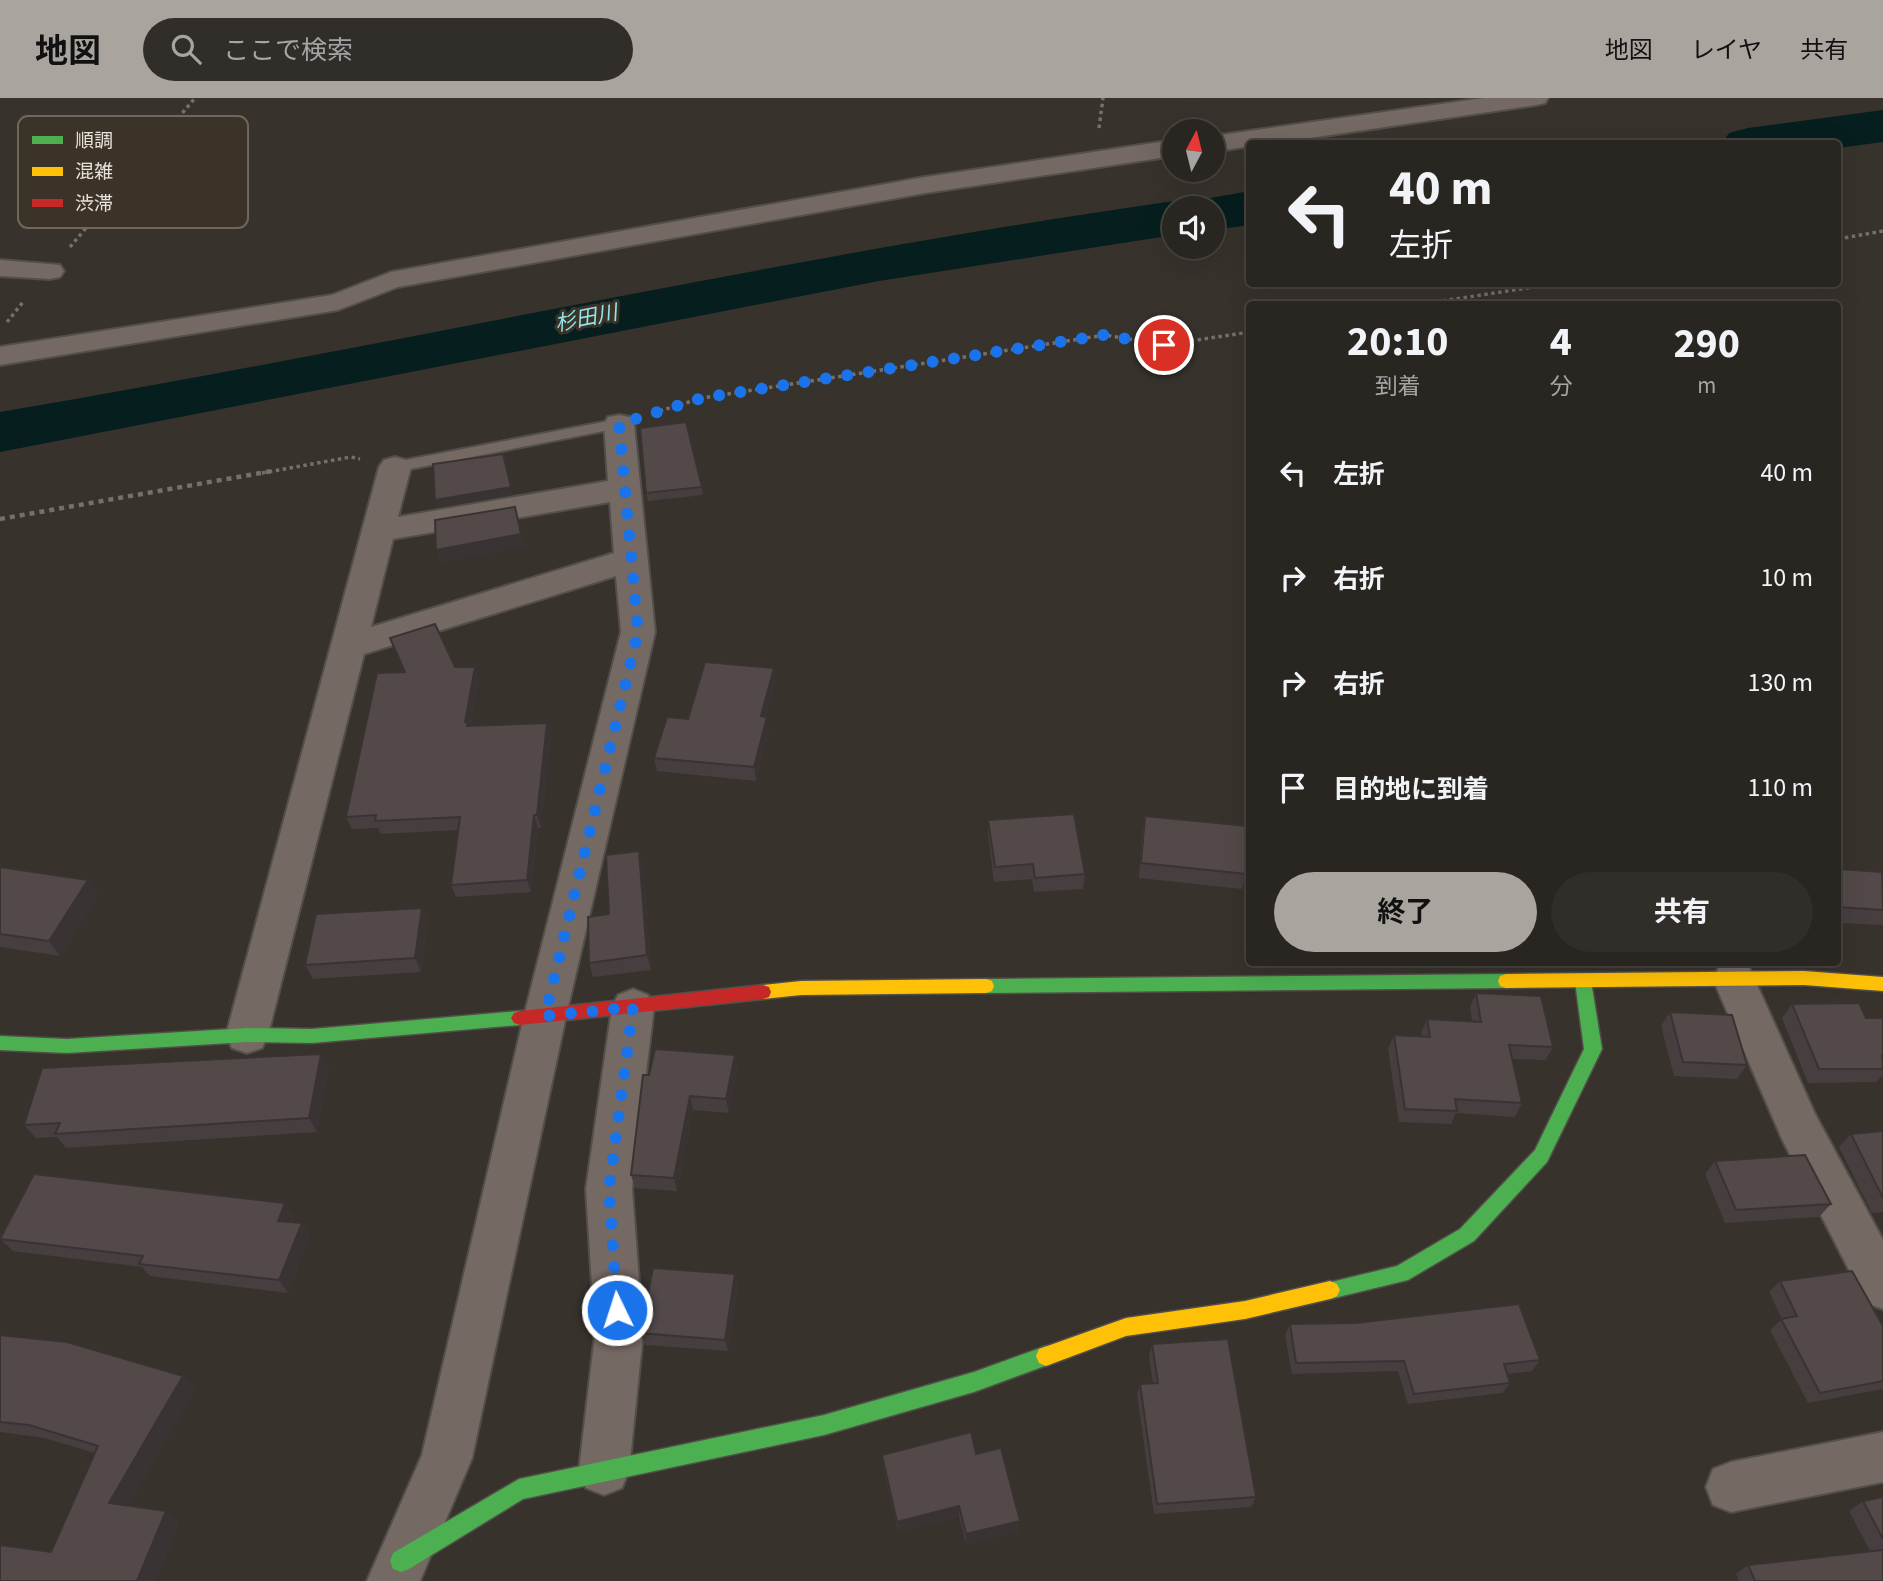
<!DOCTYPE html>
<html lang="ja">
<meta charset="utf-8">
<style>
body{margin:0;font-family:"Source Sans 3","Noto Sans JP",sans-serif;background:#312e2a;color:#f1f3f6;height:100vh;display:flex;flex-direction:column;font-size:26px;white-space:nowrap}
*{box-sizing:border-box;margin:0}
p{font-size:23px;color:#a5a5a5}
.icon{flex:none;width:38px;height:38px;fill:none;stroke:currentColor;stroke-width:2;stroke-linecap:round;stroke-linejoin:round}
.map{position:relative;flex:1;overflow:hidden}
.drawer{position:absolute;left:1246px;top:203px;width:595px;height:665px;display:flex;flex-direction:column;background:#292621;border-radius:7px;box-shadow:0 7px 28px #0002,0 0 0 2px #45433f}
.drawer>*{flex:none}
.guide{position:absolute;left:1246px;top:42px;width:595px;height:147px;border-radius:7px;box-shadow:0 7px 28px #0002,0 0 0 2px #45433f;background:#292621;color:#f1f3f6;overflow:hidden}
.needle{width:46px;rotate:7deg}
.fabs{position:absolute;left:1162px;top:21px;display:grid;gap:14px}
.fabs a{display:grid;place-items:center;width:63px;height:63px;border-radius:50%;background:#292621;box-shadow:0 7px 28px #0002,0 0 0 2px #45433f;font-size:35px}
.pin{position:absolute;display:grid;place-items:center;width:60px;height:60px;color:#fff;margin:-30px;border:4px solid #fff;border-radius:50%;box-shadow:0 2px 7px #0007}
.me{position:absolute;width:77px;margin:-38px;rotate:356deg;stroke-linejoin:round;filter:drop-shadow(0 0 5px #0008)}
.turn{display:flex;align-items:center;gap:24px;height:147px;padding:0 28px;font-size:32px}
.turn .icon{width:91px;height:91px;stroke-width:2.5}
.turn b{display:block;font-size:49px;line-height:60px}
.eta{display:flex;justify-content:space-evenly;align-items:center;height:119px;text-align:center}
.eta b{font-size:42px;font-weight:700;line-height:49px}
.action{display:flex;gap:14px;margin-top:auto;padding:14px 28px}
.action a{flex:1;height:80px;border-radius:42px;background:#a9a49d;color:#111;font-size:28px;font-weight:700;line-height:80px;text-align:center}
.action a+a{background:#312e2a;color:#f1f3f6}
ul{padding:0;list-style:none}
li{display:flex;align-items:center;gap:21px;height:105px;padding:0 28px}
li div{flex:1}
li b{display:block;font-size:26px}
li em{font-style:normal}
header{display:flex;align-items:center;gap:42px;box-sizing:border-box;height:98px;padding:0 35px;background:#a9a49d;color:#111}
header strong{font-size:33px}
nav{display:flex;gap:38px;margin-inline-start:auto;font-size:24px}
.search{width:490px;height:63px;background:#312e2a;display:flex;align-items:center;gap:18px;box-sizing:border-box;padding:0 24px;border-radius:38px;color:#a5a5a5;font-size:26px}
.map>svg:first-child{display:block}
</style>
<header>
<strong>地図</strong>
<div class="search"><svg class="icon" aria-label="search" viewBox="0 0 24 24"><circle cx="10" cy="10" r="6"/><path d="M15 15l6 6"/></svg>ここで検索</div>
<nav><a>地図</a><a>レイヤ</a><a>共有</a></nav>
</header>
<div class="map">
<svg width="1883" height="1483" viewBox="0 0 1883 1483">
<rect width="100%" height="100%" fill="#37322c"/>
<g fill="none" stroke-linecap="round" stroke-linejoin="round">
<!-- river -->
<g fill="#061e1e" fill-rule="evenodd">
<polygon points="1883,12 1883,44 1838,50 1838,46 1722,46 1729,35 1748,30"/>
<path d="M1250 93V127L1213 132V110H1174V137L879 183 0 354V314C392 248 780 159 1174 103L1191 107 1193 103Z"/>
</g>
<!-- lane casing -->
<g stroke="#524e49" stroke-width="4">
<polygon id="lane" points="619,321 624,323 624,329 395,374 387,369 395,364"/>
</g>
<!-- street casing -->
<g stroke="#524e49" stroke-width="4">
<g id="street">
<polygon points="1484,0 1548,0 1545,5 1536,7 1269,46 1250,46 1250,48 1213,54 1213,38"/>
<polygon points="1174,42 1174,58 925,95 398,189 338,212 0,267 0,249 332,197 391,174 925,79"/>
<polygon points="0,162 60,167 64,173 60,179 50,181 0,178"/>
<path d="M619 317 630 319 634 326 655 534 566 918 472 1360 420 1483H367L422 1357 524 918 621 534 616 478 364 556 268 937 262 950 247 955 232 950 226 937 379 369 384 362 395 359 406 362 411 369 398 419 608 383 604 326 608 319ZM610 404 614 455 371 529 393 441Z"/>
<polygon points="1736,864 1749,869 1815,1016 1883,1142 1883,1211 1866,1205 1782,1041 1713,881 1719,869"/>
<polygon points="633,891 648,897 654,909 632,1091 643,1236 629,1372 622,1390 604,1397 586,1390 579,1372 595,1236 586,1091 612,909 618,897"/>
<polygon points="1883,1334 1883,1384 1731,1414 1713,1407 1706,1389 1713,1371 1731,1364"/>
</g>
</g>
<!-- fast casing -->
<g stroke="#524e49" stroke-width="3">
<g id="fast">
<polygon points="1506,876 1512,878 1514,883 1512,888 1506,890 986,895 980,893 978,888 980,883 986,881"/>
<polygon points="1583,876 1589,878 1591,883 1602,951 1547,1064 1474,1143 1408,1182 1330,1201 1323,1198 1320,1192 1323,1186 1397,1168 1460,1131 1535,1052 1584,951 1575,883 1577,878"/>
<polygon points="520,913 526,915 529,920 526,925 520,927 312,945 247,944 67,955 0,952 0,938 67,941 247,930 312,931"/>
<polygon points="1046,1248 1053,1251 1056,1258 1053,1265 974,1294 824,1337 523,1401 409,1471 401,1474 393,1471 390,1463 393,1455 519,1381 824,1317 974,1274"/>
</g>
</g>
<!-- slow casing -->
<g stroke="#524e49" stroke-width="3">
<g id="slow">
<polygon points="1804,873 1883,879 1883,893 1804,887 1506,890 1500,888 1498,883 1500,878 1506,876"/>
<polygon points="986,881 992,883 994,888 992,893 986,895 801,897 763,901 757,899 755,894 757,889 763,887 801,883"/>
<polygon points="1330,1183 1337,1186 1340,1192 1337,1198 1330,1201 1245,1221 1126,1238 1046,1268 1039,1265 1036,1258 1039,1251 1126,1220 1245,1203"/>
</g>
</g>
<!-- jam casing -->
<g stroke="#524e49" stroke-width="3">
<polygon id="jam" points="763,887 769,889 771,894 769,899 763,901 520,927 514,925 511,920 514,915 520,913"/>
</g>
<!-- path-far1 -->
<g stroke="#776f6b" stroke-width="3.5" stroke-dasharray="3.5 3.5" stroke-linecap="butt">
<polyline points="1099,30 1103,0"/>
<polyline points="1838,141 1883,133"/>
<polyline points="70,149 195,0"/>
<polyline points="1422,206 1554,186"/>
<polyline points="7,224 23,204"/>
<polyline points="653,315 702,300 1105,237 1164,247 1250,234"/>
<polyline points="262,375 351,359 360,361"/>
</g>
<!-- path -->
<polyline stroke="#776f6b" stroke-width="4.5" stroke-dasharray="5 5" stroke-linecap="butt" points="0,421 272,373"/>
<!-- lane -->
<use href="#lane" fill="#756964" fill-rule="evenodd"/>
<!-- street -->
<use href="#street" fill="#756964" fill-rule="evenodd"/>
<!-- fast -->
<use href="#fast" fill="#4caf50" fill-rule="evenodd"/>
<!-- slow -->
<use href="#slow" fill="#ffc107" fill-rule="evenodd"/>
<!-- jam -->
<use href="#jam" fill="#c62828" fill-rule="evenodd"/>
</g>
<!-- wall -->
<g fill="#473f3f">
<polygon points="702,389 703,397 648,403 646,395"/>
<polygon points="390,540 455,569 475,569 479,582 471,628 551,638 541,730 538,730 531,794 456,799 451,787 459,732 381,736 378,730 352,731 346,719 404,574"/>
<polygon points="776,584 766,619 769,632 756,683 657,673 654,660 688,621"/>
<polygon points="1145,718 1246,776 1242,791 1139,780 1142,733"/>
<polygon points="988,722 1085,776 1083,791 1034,794 1032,781 994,784 988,737"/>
<polygon points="643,768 651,872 593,879 589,865"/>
<polygon points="0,769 88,782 98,797 60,858 0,849"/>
<polygon points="1838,771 1883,776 1883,827 1838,825"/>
<polygon points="422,810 428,824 421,874 313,881 305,867"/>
<polygon points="1476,895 1553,949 1546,962 1512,961 1522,1005 1515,1019 1456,1015 1451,1026 1399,1024 1388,951 1394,937 1422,939 1421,935 1427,921 1472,923 1470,909"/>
<polygon points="1792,906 1866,920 1883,920 1883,977 1876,984 1808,985 1782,920"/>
<polygon points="1670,914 1747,967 1737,981 1674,978 1661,928"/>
<polygon points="321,956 329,970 317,1034 66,1050 57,1039 36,1040 24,1027"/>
<polygon points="735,957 737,971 729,1015 693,1012 677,1093 635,1090 631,1077 649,977"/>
<polygon points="1883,1033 1883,1114 1872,1115 1839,1049 1851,1036"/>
<polygon points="1715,1063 1831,1106 1819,1119 1725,1125 1705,1076"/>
<polygon points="294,1118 292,1124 302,1125 310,1138 288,1195 150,1178 142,1169 13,1153 0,1141"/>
<polygon points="735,1176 738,1188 728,1253 645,1247 640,1235"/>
<polygon points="1780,1183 1883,1228 1883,1291 1808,1305 1770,1232 1782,1221 1769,1194"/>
<polygon points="1290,1226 1540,1262 1532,1273 1507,1276 1510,1285 1503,1295 1408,1306 1398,1273 1292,1276 1285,1237"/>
<polygon points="0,1237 183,1278 195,1291 128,1408 179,1424 156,1483 0,1483 51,1454 95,1355 45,1340 0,1334"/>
<polygon points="1152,1246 1256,1399 1251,1409 1154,1416 1137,1297 1140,1286 1153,1285 1149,1258"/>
<polygon points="976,1356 1019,1433 966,1446 959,1418 898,1434 883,1367 882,1357"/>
<polygon points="1883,1399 1883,1483 1739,1483 1736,1476 1748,1467 1870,1453 1849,1413 1863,1403"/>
</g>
<!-- shaded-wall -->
<g fill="#3a3333">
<polygon points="503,356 513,397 437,410 435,402"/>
<polygon points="515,409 525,449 440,465 436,452"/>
<polygon points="475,569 479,582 471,631 473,637 465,624"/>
<polygon points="774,570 776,584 763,632 761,618"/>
<polygon points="767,619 769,632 756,683 754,669"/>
<polygon points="547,625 551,638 541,730 537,717"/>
<polygon points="534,717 538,730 531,794 527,782"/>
<polygon points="639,753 643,768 651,872 647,857"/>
<polygon points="88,782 98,797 60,858 49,843"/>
<polygon points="422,810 428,824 421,874 415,860"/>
<polygon points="321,956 329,970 317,1034 309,1020"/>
<polygon points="735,957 737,971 729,1015 726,1001"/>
<polygon points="690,998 693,1012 677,1093 674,1080"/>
<polygon points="285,1105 294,1118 287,1135 278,1123"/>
<polygon points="302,1125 310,1138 288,1195 279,1182"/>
<polygon points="735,1176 738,1188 728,1253 725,1242"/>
<polygon points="183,1278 195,1291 123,1417 109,1405"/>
<polygon points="959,1408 959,1418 898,1434 897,1424"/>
<polygon points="166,1413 179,1424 156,1483 137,1483"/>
<polygon points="1020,1423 1019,1433 966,1446 966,1436"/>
</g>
<!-- building -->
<g fill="#534949" stroke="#3a3333" stroke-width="2">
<polygon points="686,324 702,389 646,395 640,330"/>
<polygon points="503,356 511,389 435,402 433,366"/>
<polygon points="515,409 521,436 436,452 435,422"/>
<polygon points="435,526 455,569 475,569 465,624 468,624 467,628 547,625 537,717 534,717 527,782 451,787 460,719 375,723 376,717 346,719 377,575 405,574 390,540"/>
<polygon points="705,564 774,570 761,618 767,619 754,669 654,660 667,619 688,621"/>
<polygon points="1074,716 1085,776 1035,780 1033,766 995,769 988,722"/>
<polygon points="1145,718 1247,728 1246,776 1141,765"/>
<polygon points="639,753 647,857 589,865 588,819 609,816 606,757"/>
<polygon points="0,769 88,782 49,843 0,836"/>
<polygon points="1838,771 1882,774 1883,812 1838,809"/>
<polygon points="422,810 415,860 305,867 316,816"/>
<polygon points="1476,895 1541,898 1553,949 1509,947 1522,1005 1455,1001 1457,1013 1405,1011 1394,937 1430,939 1427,921 1481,924"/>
<polygon points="1859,905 1866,920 1883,920 1883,957 1882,957 1883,971 1819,971 1792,906"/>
<polygon points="1670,914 1732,917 1747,967 1683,964"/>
<polygon points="655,951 735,957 726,1001 690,998 674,1080 631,1077 643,977 649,977"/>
<polygon points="321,956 309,1020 55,1036 60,1025 24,1027 42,970"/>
<polygon points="1883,1033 1883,1100 1851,1036"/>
<polygon points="1805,1057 1831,1106 1736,1112 1715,1063"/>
<polygon points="34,1076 285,1105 278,1123 302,1125 279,1182 139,1166 143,1158 0,1141"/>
<polygon points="653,1170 735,1176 725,1242 640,1235"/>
<polygon points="1852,1173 1883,1228 1883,1283 1820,1295 1781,1221 1797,1218 1780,1183"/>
<polygon points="1519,1206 1540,1262 1504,1266 1510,1285 1414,1296 1404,1263 1296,1265 1290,1226 1356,1225"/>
<polygon points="0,1237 67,1244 183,1278 109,1405 166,1413 137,1483 0,1483 0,1447 51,1454 98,1348 29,1327 0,1324"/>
<polygon points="1228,1241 1256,1399 1157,1406 1140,1286 1158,1285 1152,1246"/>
<polygon points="971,1334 976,1356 1001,1350 1020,1423 966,1436 959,1408 897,1424 882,1357"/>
<polygon points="1883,1399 1883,1441 1863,1403"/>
<polygon points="1883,1452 1883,1483 1755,1483 1748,1467"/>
</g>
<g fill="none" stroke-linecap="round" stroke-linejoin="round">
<!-- route -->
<polyline stroke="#1a73e8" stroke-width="12" stroke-dasharray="0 21.6" points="617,1212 609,1091 633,909 545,918 638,534 619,326 702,300 1104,237 1164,247"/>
</g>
<g text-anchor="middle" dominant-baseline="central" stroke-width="6" stroke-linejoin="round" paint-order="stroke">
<!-- far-water labels -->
<g font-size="21" font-style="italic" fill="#8fe7eb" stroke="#3b3228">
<text transform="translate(586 220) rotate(-11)">杉田川</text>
</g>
</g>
<!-- legend -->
<rect x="18" y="18" width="230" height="112" rx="10" fill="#3b3228" stroke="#6f675d" stroke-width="2"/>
<rect x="32" y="38" width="31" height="8" fill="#4caf50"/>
<rect x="32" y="69" width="31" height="9" fill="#ffc107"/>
<rect x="32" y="101" width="31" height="8" fill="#c62828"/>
<g font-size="19" fill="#e7e1da">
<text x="75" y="49">順調</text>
<text x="75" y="80">混雑</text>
<text x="75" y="112">渋滞</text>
</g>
</svg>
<div class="fabs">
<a><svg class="needle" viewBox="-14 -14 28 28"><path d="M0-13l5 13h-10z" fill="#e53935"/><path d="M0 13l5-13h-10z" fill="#a5a5a5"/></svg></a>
<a><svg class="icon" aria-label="sound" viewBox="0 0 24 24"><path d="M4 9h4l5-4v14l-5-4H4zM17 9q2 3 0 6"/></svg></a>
</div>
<div class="pin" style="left:1164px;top:247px;background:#d93025"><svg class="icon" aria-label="arrive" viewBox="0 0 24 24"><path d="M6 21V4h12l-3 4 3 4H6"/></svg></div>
<svg class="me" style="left:617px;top:1212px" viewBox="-20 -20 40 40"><circle r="17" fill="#1a73e8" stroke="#fff" stroke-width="3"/><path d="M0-11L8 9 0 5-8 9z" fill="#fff"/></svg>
<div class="guide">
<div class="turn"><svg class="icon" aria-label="left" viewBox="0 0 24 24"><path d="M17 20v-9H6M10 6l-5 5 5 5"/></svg><div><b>40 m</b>左折</div></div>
</div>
<section class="drawer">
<div class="eta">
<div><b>20:10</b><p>到着</p></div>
<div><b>4</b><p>分</p></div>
<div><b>290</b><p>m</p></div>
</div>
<ul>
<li><svg class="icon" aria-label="left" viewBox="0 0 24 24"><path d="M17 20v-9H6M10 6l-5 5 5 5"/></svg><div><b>左折</b></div><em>40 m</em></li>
<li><svg class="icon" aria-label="right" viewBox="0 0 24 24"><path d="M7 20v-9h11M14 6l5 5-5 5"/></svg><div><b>右折</b></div><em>10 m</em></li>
<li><svg class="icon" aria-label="right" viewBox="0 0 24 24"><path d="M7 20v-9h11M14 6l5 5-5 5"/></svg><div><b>右折</b></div><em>130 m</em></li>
<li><svg class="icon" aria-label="arrive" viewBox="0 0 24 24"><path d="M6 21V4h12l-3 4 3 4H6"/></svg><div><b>目的地に到着</b></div><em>110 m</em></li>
</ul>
<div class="action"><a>終了</a><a>共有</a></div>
</section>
</div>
